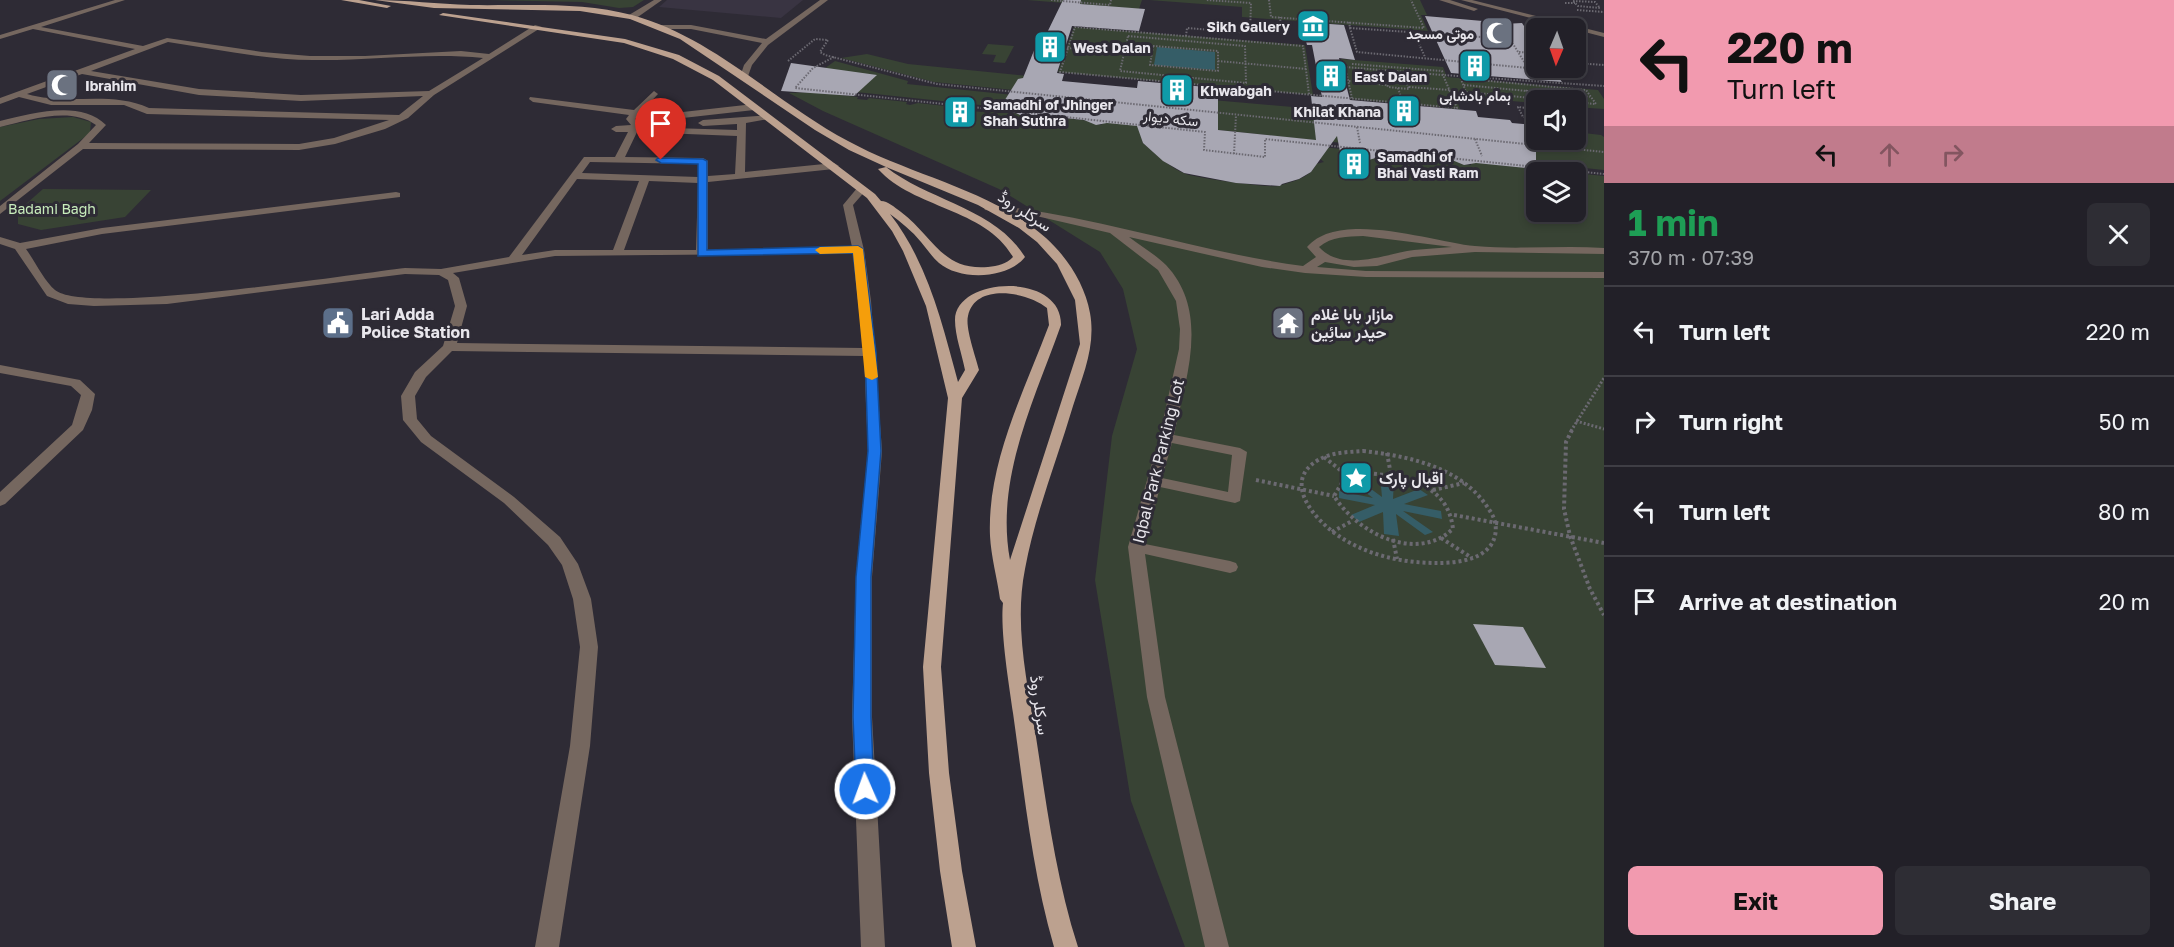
<!DOCTYPE html>
<meta charset="utf-8">
<style>
body{margin:0;font-family:"Golos Text",Vazirmatn,sans-serif;background:#2e2d34;color:#f1f3f6;height:100vh;display:flex;flex-direction:column;font-size:22px;white-space:nowrap}
*{box-sizing:border-box;margin:0}
p{font-size:20px;color:#a2a3a8}
.icon{flex:none;width:33px;height:33px;fill:none;stroke:currentColor;stroke-width:2;stroke-linecap:round;stroke-linejoin:round}
.map{position:relative;flex:1;overflow:hidden}
.side{display:flex;flex-direction:column;background:#222028;width:570px}
.side>*{flex:none}
.guide{background:#f29aaf;color:#111;overflow:hidden}
.needle{width:39px;rotate:182deg}
.buttons{position:absolute;left:1526px;top:18px;display:grid;gap:12px}
.buttons a{display:grid;place-items:center;width:60px;height:60px;border-radius:9px;background:#222028;box-shadow:0 3px 9px #0003,0 0 0 2px #3f3e45;font-size:30px}
.pin{position:absolute;display:grid;place-items:center;width:51px;height:51px;color:#fff;margin:-62px -26px;border-radius:50% 50% 50% 0;rotate:-45deg;box-shadow:0 0 6px #0007}
.pin .icon{rotate:45deg}
.me{position:absolute;width:66px;margin:-33px;rotate:358deg;stroke-linejoin:round;filter:drop-shadow(0 0 4px #0008)}
.turn{display:flex;align-items:center;gap:21px;height:126px;padding:0 24px;font-size:27px}
.turn .icon{width:78px;height:78px;stroke-width:2.5}
.turn b{display:block;font-size:42px;line-height:51px}
.lanes{display:flex;align-items:center;height:57px;padding:0 24px;background:#0003;justify-content:center;gap:30px;direction:ltr}
.lanes .off{opacity:.35}
.round{display:grid;place-items:center;flex:none;width:63px;height:63px;border-radius:9px;background:#2e2d34}
.overview{display:flex;align-items:center;justify-content:space-between;height:102px;padding:0 24px}
h1{font-size:36px;font-weight:700;line-height:45px;color:#1e9e55}
.cta{display:flex;gap:12px;margin-top:auto;padding:12px 24px}
.cta a{flex:1;height:69px;border-radius:9px;background:#f29aaf;color:#111;font-size:24px;font-weight:700;line-height:69px;text-align:center}
.cta a+a{background:#2e2d34;color:#f1f3f6}
ul{padding:0;list-style:none}
li{display:flex;align-items:center;gap:18px;height:90px;padding:0 24px;border-top:2px solid #3f3e45}
li div{flex:1}
li b{display:block;font-size:22px}
li em{font-style:normal}
main{display:flex;flex:1;min-height:0}
.map>svg:first-child{display:block}
</style>
<main>
<div class="map">
<svg width="1604" height="947" viewBox="0 0 1604 947">
<rect width="100%" height="100%" fill="#2e2b35"/>
<!-- built -->
<polygon fill="#393442" points="667,0 803,0 781,18 659,7"/>
<!-- green -->
<g fill="#384334">
<polygon points="489,0 644,0 633,7 619,8 582,2"/>
<polygon points="1027,0 1142,0 1139,9"/>
<polygon points="1149,0 1420,0 1427,15 1421,15 1428,31 1242,17 1242,7"/>
<polygon points="1074,27 1305,45 1313,95 1058,72"/>
<polygon points="988,44 1014,46 1005,63 993,62 996,55 982,54"/>
<polygon points="867,54 908,64 1028,76 1027,79 1018,79 1019,83 1349,112 1536,140 1575,140 1575,132 1601,135 1604,137 1604,170 1112,119 1129,103 1229,112 934,82 841,58"/>
<polygon points="1341,59 1443,67 1447,77 1598,90 1604,99 1604,109 1575,107 1575,100 1536,100 1536,103 1455,96 1460,109 1351,99"/>
<polygon points="835,61 908,81 907,84 1070,101 1065,114 818,88 821,71"/>
<path d="M814 92 858 97 857 99 867 100 869 98 907 102 906 104 910 105 918 103 973 109 972 111 982 112 985 110 1021 114 1020 116 1026 118 1033 115 1091 121V123L1101 125 1103 122 1163 128 1142 142C1156 154 1170 168 1186 174 1196 178 1270 188 1278 186 1291 182 1311 178 1316 164L1324 162 1303 145 1457 161 1461 164 1471 165V162L1547 170 1549 172H1536V212H1575V173L1604 176V947H1185L1131 801 1095 580 1112 436 1137 349 1123 289 1100 252 999 189 823 111 789 93Z"/>
<polygon points="73,117 91,122 90,133 0,201 0,127 39,119"/>
<polygon points="43,189 151,190 125,217 41,230 18,224 18,211"/>
</g>
<!-- water -->
<g fill="#355d67">
<polygon points="1157,47 1215,52 1215,70 1154,65"/>
<polygon points="1380,476 1394,479 1393,499 1419,489 1428,495 1404,504 1441,511 1442,519 1403,511 1433,532 1425,535 1396,514 1399,536 1384,534 1383,512 1359,522 1351,515 1375,505 1339,498 1339,491 1373,498 1349,480 1356,478 1382,497"/>
</g>
<!-- building -->
<g fill="#a8a7b3">
<polygon points="1063,0 1081,0 1080,4 1145,9 1139,31 1072,26 1057,73 1064,74 1062,81 1137,88 1138,81 1218,88 1218,130 1316,140 1311,96 1322,97 1312,45 1307,45 1301,22 1344,25 1355,60 1339,58 1350,100 1476,111 1478,117 1510,120 1512,123 1536,125 1536,169 1476,163 1464,165 1452,160 1390,154 1365,161 1367,170 1343,167 1337,136 1311,172 1299,179 1282,184 1280,186 1236,183 1184,173 1163,161 1143,143 1137,126 1107,123 1096,125 1084,120 1035,115 1026,118 1016,113 998,111 1018,79 1023,78 1037,43 1042,43"/>
<polygon points="1425,16 1483,21 1485,25 1522,23 1536,44 1536,68 1552,68 1562,82 1451,73"/>
<polygon points="791,63 877,75 854,96 781,91"/>
<polygon points="1473,624 1523,627 1546,668 1495,665"/>
</g>
<g fill="none" stroke-linecap="round" stroke-linejoin="round">
<!-- path-far2 -->
<g stroke="#6b6971" stroke-width="2" stroke-dasharray="1.5 1.5" stroke-linecap="butt">
<polyline points="1051,0 1110,5 1111,0"/>
<polyline points="1269,0 1271,17 1424,28 1411,0"/>
<polygon points="1573,1 1595,2 1600,8 1578,6"/>
<polyline points="1565,3 1575,3"/>
<polyline points="1577,10 1604,12"/>
<polyline points="1349,22 1350,28"/>
<polyline points="1251,25 1281,27 1280,17"/>
<polygon points="1350,28 1510,39 1528,68 1357,52"/>
<polyline points="1414,33 1425,57"/>
<polygon points="1128,36 1245,46 1246,83 1120,71"/>
<polyline points="1186,36 1187,28 1250,33 1251,3 1206,0"/>
<polygon points="1153,46 1218,51 1218,71 1150,65"/>
<polyline points="1067,48 1151,55"/>
<polyline points="1519,52 1536,53"/>
<polyline points="834,57 813,68 795,88 1205,132 1204,150 1265,157 1265,139 1604,174"/>
<polyline points="788,61 815,39 828,40 820,52 825,55 937,84 1604,152"/>
<polyline points="1218,61 1307,69"/>
<polyline points="1575,63 1604,65"/>
<polyline points="1352,64 1442,71 1443,75 1604,86"/>
<polyline points="1393,71 1397,83"/>
<polyline points="1465,79 1461,79 1466,92 1554,100"/>
<polyline points="1479,80 1586,90 1596,104"/>
<polyline points="1349,81 1387,85"/>
<polygon points="1386,82 1407,84 1409,89 1388,87"/>
<polyline points="1464,85 1590,97"/>
<polyline points="1409,87 1450,90"/>
<polyline points="1398,88 1403,103"/>
<polyline points="1526,90 1536,109"/>
<polyline points="1309,94 1303,46 1075,27 1060,72 1457,108 1443,75 1345,67 1352,98"/>
<polyline points="1575,102 1595,104"/>
<polyline points="1536,109 1518,107 1523,117 1536,118"/>
<polyline points="1357,127 1360,143"/>
<polyline points="1475,139 1482,156"/>
<polyline points="1234,154 1236,115"/>
</g>
<!-- path-far1 -->
<g stroke="#6b6971" stroke-width="3" stroke-dasharray="2 2" stroke-linecap="butt">
<polyline points="1576,421 1604,429"/>
<polyline points="1571,431 1604,378"/>
</g>
<!-- path -->
<g stroke="#6b6971" stroke-width="4" stroke-dasharray="3 3" stroke-linecap="butt">
<polyline points="1572,430 1566,442 1564,509 1570,536 1590,589 1604,615"/>
<path d="M1363 451C1410 456 1464 468 1490 511 1497 521 1498 534 1491 545 1479 561 1455 563 1436 563 1404 563 1372 556 1345 540 1314 522 1275 476 1327 456 1338 452 1351 452 1363 451Z"/>
<polyline points="1387,453 1391,475"/>
<polyline points="1324,457 1349,477"/>
<path d="M1368 473C1406 477 1448 484 1453 529 1449 532 1446 535 1442 537 1404 558 1354 528 1334 496L1343 481Z"/>
<polyline points="1256,480 1334,496"/>
<polyline points="1433,490 1464,483"/>
<polyline points="1454,515 1604,543"/>
<polyline points="1332,532 1352,521"/>
<polyline points="1441,538 1472,558"/>
<polyline points="1393,539 1397,559"/>
</g>
<!-- minor -->
<g fill="#75675f" fill-rule="evenodd">
<path d="M115 0H125L41 27 143 46 167 38 262 52 310 56H365L461 51 489 54 535 25 542 27 434 95 408 118 385 129 335 144 299 150 83 149 0 214V206L78 144 96 125C71 106 28 120 0 127V121C31 114 80 99 106 125L89 143 299 144 334 138 389 120 147 114 124 105H51L19 97 0 104V98L135 49 33 29 0 39V35ZM168 42C216 49 265 60 313 60 369 61 427 52 483 58L429 91 301 95 199 89 91 71ZM82 74 199 95 301 101 423 96 399 115 149 108C110 90 68 106 27 94Z"/>
<polygon points="654,0 662,0 635,19 629,19 629,15"/>
<polygon points="820,0 828,0 768,45 752,65 747,79 744,79 740,77 744,65 762,43 691,29 659,29 655,27 659,25 691,25 766,39"/>
<polygon points="1439,0 1450,0 1478,9 1474,11"/>
<polygon points="1461,0 1472,0 1604,33 1604,37"/>
<path d="M654 91 658 94 642 111 665 114 754 104 758 107 754 110 665 120 638 116 635 119 641 125 640 127 737 130V124L703 126 698 123 703 120 769 115V119L746 123 745 172 834 163 839 166 834 169 708 182V250L852 247 843 205 858 187 867 189 853 205 864 250 871 301 882 451 872 577V717L885 947H861L852 717 856 577 868 451 864 356 452 351 426 377 415 396 417 419 431 436 514 497 560 537 578 564 591 599 598 647 590 746 559 947H535L570 746 580 647 573 599 562 565 548 545 504 503 421 442 403 420 401 396 415 372 443 346 455 306 448 280 439 275 405 274 167 304 94 306 68 304 47 296 15 249 0 244V237L20 243 102 228 396 192 400 193V197L102 234 26 249C34 260 45 282 55 290 86 316 353 274 405 268L441 269 509 257 584 157H615L628 132H616L611 129 616 126 631 125 626 119 629 115 533 102 529 99 530 97 634 110ZM637 132 737 136 735 174 708 176V161L703 158 625 157ZM590 162 698 164V177L582 173ZM577 179 639 181 613 250H555L522 255ZM649 181 698 183 696 250H624ZM853 253 863 348 457 343 467 306 459 278 453 273 555 256Z"/>
<path d="M989 205C1095 215 1197 252 1303 266L1316 257 1307 247C1339 209 1433 242 1475 246 1518 250 1561 245 1604 248V254L1475 252 1412 257 1377 266 1354 267 1325 262 1317 267 1366 271 1604 272V278L1366 277 1305 273 1262 267 1129 237C1141 246 1156 255 1166 265 1211 313 1185 380 1174 435L1240 448 1247 452 1240 501 1235 503 1160 487 1145 544 1230 561 1236 563 1238 567 1236 571 1230 573 1145 554 1165 697 1229 947H1205L1147 697 1128 547 1159 438 1179 349 1180 329 1176 301 1158 270 1110 233 1032 215 985 210 984 208ZM1363 236 1452 247C1439 248 1426 249 1414 250 1384 254 1343 273 1319 247 1332 236 1347 237 1363 236ZM1172 443 1232 455 1228 492 1162 478Z"/>
<polygon points="0,365 80,380 95,394 92,410 83,430 5,504 0,506 0,492 72,425 81,395 71,386 0,373"/>
</g>
<!-- major -->
<g fill="#bca18f" fill-rule="evenodd">
<polygon points="341,0 359,0 391,6 387,8"/>
<path d="M375 0C406 0 438 4 470 5 524 6 580 1 632 15 713 37 775 102 848 141 912 176 990 189 1046 238 1068 258 1085 285 1090 313 1096 346 1083 375 1073 406 1057 460 1035 514 1025 569 1014 624 1027 682 1036 737 1047 808 1056 879 1078 947H1054C1032 871 1024 791 1013 713 1009 684 1000 631 1003 603L1000 599C997 578 991 556 990 536 987 462 1024 392 1049 325L1047 308C1028 292 975 282 968 316 965 328 976 357 979 370L962 398 941 667 949 773 962 871 976 947H952L940 871 929 773 923 667 948 398 926 306 903 251 892 231 867 198 713 80 673 59 624 43 439 15 443 13 625 39 679 55 719 76 875 194 881 201C888 201 894 207 901 212 933 236 942 271 988 267 998 266 1006 264 1013 257 985 208 914 209 878 169L886 167 849 150 815 130 680 39 630 19 580 11 434 8ZM886 167 978 205 1019 228 1037 242 1057 264 1075 300 1080 344 1010 560C995 478 1034 401 1061 325 1062 271 955 277 955 320 955 336 962 354 965 370L958 382C942 323 928 263 890 214 901 222 912 231 921 242 927 249 932 257 939 263 960 281 1008 279 1025 257 995 208 929 201 886 167Z"/>
</g>
</g>
<!-- route -->
<polygon fill="#1a73e8" stroke="#114b97" stroke-width="1.5" points="658,158 703,159 707,161 707,250 858,246 863,249 876,352 881,451 871,577 871,717 874,789 871,794 865,796 858,794 856,789 853,717 856,577 868,451 865,352 853,253 698,256 698,164 661,163 656,160"/>
<!-- slow -->
<polygon fill="#f59e0b" points="858,246 863,249 878,377 872,380 865,377 853,253 820,254 815,250 820,247"/>
<!-- icons -->
<defs>
<g id="museum-square" transform="scale(1.725)"><rect x="-9" y="-9" width="18" height="18" rx="4" fill="#0f9aa8" stroke="#2e2b35"/><path d="M0-6L6-3V-2H-6V-3ZM-5-1h2V3h-2ZM-1-1h2V3h-2ZM3-1h2V3H3ZM-6 4H6V6H-6Z" fill="#fff"/></g>
<g id="mosque-square" transform="scale(1.725)"><rect x="-9" y="-9" width="18" height="18" rx="4" fill="#6b7280" stroke="#2e2b35"/><path d="M3.5-4.9A6 6 0 1 0 3.5 4.9A5 5 0 1 1 3.5-4.9Z" fill="#fff"/></g>
<g id="building-square" transform="scale(1.725)"><rect x="-9" y="-9" width="18" height="18" rx="4" fill="#0f9aa8" stroke="#2e2b35"/><path d="M-4-6H4V6H1V3H-1V6H-4ZM-2.5-4.3h1.7v1.8h-1.7ZM.8-4.3h1.7v1.8H.8ZM-2.5-1h1.7V.8h-1.7ZM.8-1h1.7V.8H.8Z" fill="#fff"/></g>
<g id="civic-square" transform="scale(1.725)"><rect x="-9" y="-9" width="18" height="18" rx="4" fill="#5c6f8a" stroke="#2e2b35"/><path d="M-.6-6.5H3V-4.5H.6V-3L4-1V1h2V6H-6V1h2V-1L-.6-3ZM-1.2 2.5V6h2.4V2.5Z" fill="#fff"/></g>
<g id="temple-square" transform="scale(1.725)"><rect x="-9" y="-9" width="18" height="18" rx="4" fill="#6b7280" stroke="#2e2b35"/><path d="M0-6L5-2H3V0L6.5 2.5H4V6H1.5V3h-3V6H-4V2.5H-6.5L-3 0V-2H-5Z" fill="#fff"/></g>
<g id="sight-square" transform="scale(1.725)"><rect x="-9" y="-9" width="18" height="18" rx="4" fill="#0f9aa8" stroke="#2e2b35"/><path d="M0-6L1.8-2.2L6-1.7L2.9 1.2L3.7 5.4L0 3.3L-3.7 5.4L-2.9 1.2L-6-1.7L-1.8-2.2Z" fill="#fff"/></g>
</defs>
<g fill-rule="evenodd">
<use href="#museum-square" x="1313" y="26"/>
<use href="#mosque-square" x="1497" y="33"/>
<use href="#building-square" x="1050" y="47"/>
<use href="#building-square" x="1475" y="66"/>
<use href="#building-square" x="1331" y="76"/>
<use href="#mosque-square" x="62" y="85"/>
<use href="#building-square" x="1177" y="90"/>
<use href="#building-square" x="1404" y="111"/>
<use href="#building-square" x="960" y="112"/>
<use href="#building-square" x="1354" y="164"/>
<use href="#civic-square" x="338" y="323"/>
<use href="#temple-square" x="1288" y="323"/>
<use href="#sight-square" x="1356" y="478"/>
</g>
<g text-anchor="middle" dominant-baseline="central" stroke-width="6" stroke-linejoin="round" paint-order="stroke">
<!-- far-poi labels -->
<g font-size="14" font-weight="bold" fill="#e8e6ec" stroke="#2e2b35" text-anchor="start">
<text x="1290" y="26" text-anchor="end">Sikh Gallery</text>
<text x="1474" y="33" text-anchor="end">موتی مسجد</text>
<text x="1073" y="47">West Dalan</text>
<text x="1354" y="76">East Dalan</text>
<text x="85" y="85">Ibrahim</text>
<text x="1200" y="90">Khwabgah</text>
<text x="1475" y="95" text-anchor="middle">ہمام بادشاہی</text>
<text x="983" y="104">Samadhi of Jhinger<tspan x="983" dy="16">Shah Suthra</tspan></text>
<text x="1381" y="111" text-anchor="end">Khilat Khana</text>
<text x="1377" y="156">Samadhi of<tspan x="1377" dy="16">Bhai Vasti Ram</tspan></text>
</g>
<!-- far-street labels -->
<g font-size="14" fill="#e8e6ec" stroke="#2e2b35">
<text transform="translate(1171 118) rotate(6)">سکه دیوار</text>
</g>
<!-- far-park labels -->
<g font-size="14" fill="#c8edbc" stroke="#2e2b35">
<text x="52" y="208">Badami Bagh</text>
</g>
<!-- street labels -->
<g font-size="16" fill="#e8e6ec" stroke="#2e2b35">
<text transform="translate(1025 211) rotate(33)">سرکلر روڈ</text>
<text transform="translate(1158 461) rotate(-76)">Iqbal Park Parking Lot</text>
<text transform="translate(1040 705) rotate(82)">سرکلر روڈ</text>
</g>
<!-- poi labels -->
<g font-size="16" font-weight="bold" fill="#e8e6ec" stroke="#2e2b35" text-anchor="start">
<text x="361" y="314">Lari Adda<tspan x="361" dy="18">Police Station</tspan></text>
<text x="1311" y="314">مازار بابا غلام<tspan x="1311" dy="18">حیدر سائِین</tspan></text>
<text x="1379" y="478">اقبال پارک</text>
</g>
</g>
</svg>
<div class="buttons">
<a><svg class="needle" viewBox="-14 -14 28 28"><path d="M0-13l5 13h-10z" fill="#e53935"/><path d="M0 13l5-13h-10z" fill="#a2a3a8"/></svg></a>
<a><svg class="icon" aria-label="sound" viewBox="0 0 24 24"><path d="M4 9h4l5-4v14l-5-4H4zM17 9q2 3 0 6"/></svg></a>
<a><svg class="icon" aria-label="layers" viewBox="0 0 24 24"><path d="M12 4l9 5-9 5-9-5zM3 14l9 5 9-5"/></svg></a>
</div>
<div class="pin" style="left:661px;top:160px;background:#d93025"><svg class="icon" aria-label="arrive" viewBox="0 0 24 24"><path d="M6 21V4h12l-3 4 3 4H6"/></svg></div>
<svg class="me" style="left:865px;top:789px" viewBox="-20 -20 40 40"><circle r="17" fill="#1a73e8" stroke="#fff" stroke-width="3"/><path d="M0-11L8 9 0 5-8 9z" fill="#fff"/></svg>
</div>
<section class="side">
<div class="guide">
<div class="turn"><svg class="icon" aria-label="left" viewBox="0 0 24 24"><path d="M17 20v-9H6M10 6l-5 5 5 5"/></svg><div><b>220 m</b>Turn left</div></div>
<div class="lanes"><svg class="icon" aria-label="left" viewBox="0 0 24 24"><path d="M17 20v-9H6M10 6l-5 5 5 5"/></svg><svg class="icon off" aria-label="ahead" viewBox="0 0 24 24"><path d="M12 20V5M6 11l6-6 6 6"/></svg><svg class="icon off" aria-label="right" viewBox="0 0 24 24"><path d="M7 20v-9h11M14 6l5 5-5 5"/></svg></div>
</div>
<div class="overview"><div><h1>1 min</h1><p>370 m · 07:39</p></div><a class="round"><svg class="icon" aria-label="close" viewBox="0 0 24 24"><path d="M6 6l12 12M18 6L6 18"/></svg></a></div>
<ul>
<li><svg class="icon" aria-label="left" viewBox="0 0 24 24"><path d="M17 20v-9H6M10 6l-5 5 5 5"/></svg><div><b>Turn left</b></div><em>220 m</em></li>
<li><svg class="icon" aria-label="right" viewBox="0 0 24 24"><path d="M7 20v-9h11M14 6l5 5-5 5"/></svg><div><b>Turn right</b></div><em>50 m</em></li>
<li><svg class="icon" aria-label="left" viewBox="0 0 24 24"><path d="M17 20v-9H6M10 6l-5 5 5 5"/></svg><div><b>Turn left</b></div><em>80 m</em></li>
<li><svg class="icon" aria-label="arrive" viewBox="0 0 24 24"><path d="M6 21V4h12l-3 4 3 4H6"/></svg><div><b>Arrive at destination</b></div><em>20 m</em></li>
</ul>
<div class="cta"><a>Exit</a><a>Share</a></div>
</section>
</main>
